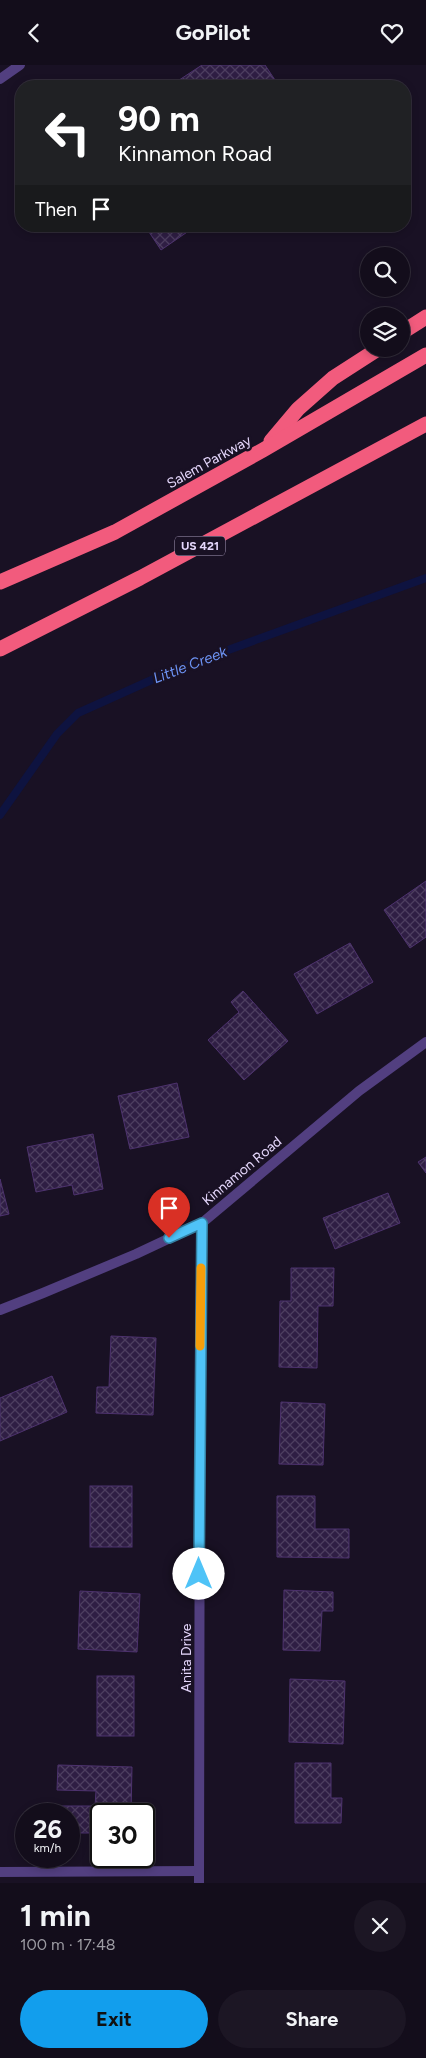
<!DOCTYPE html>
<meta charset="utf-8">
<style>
body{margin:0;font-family:Figtree,sans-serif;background:#1c1624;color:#f1f3f6;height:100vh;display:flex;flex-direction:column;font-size:19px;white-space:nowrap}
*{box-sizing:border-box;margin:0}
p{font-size:16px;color:#9d9ca3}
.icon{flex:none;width:28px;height:28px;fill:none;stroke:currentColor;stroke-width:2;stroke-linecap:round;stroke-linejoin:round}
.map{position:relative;height:1818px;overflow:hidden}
.side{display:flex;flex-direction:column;background:#130d1b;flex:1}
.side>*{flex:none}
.top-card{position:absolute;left:15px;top:15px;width:396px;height:152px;border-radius:20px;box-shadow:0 2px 8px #0003,0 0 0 1px #322d3a;background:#202124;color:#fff;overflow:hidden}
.fabs{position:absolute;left:360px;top:182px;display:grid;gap:10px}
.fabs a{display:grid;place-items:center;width:50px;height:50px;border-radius:50%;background:#130d1b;box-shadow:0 2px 8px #0003,0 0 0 1px #322d3a;font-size:25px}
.speed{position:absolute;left:15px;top:1738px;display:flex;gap:10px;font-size:25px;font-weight:700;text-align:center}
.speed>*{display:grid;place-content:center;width:65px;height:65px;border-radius:50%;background:#130d1b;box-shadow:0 2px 8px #0003,0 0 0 1px #322d3a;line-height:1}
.speed small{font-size:12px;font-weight:400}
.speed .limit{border:2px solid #111;border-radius:8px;background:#fff;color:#111}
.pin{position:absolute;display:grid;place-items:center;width:42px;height:42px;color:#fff;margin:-51px -21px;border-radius:50% 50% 50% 0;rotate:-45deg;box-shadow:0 0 5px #0007}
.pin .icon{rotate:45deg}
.me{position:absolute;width:55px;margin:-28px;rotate:0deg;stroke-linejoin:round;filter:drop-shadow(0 0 4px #0008)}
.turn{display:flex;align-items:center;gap:18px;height:105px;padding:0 20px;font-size:22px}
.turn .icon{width:65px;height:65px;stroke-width:2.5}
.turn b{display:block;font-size:35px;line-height:42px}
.then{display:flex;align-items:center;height:48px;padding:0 20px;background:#0003;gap:10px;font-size:19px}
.round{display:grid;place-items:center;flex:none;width:52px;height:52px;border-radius:26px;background:#1c1624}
.summary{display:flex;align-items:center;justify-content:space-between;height:85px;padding:0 20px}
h1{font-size:30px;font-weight:700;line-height:38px}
.primary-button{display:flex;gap:10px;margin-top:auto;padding:10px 20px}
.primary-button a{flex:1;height:58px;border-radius:30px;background:#129eed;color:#111;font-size:20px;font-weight:700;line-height:58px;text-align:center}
.primary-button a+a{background:#1c1624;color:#f1f3f6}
header{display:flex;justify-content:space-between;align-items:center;height:65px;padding:0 20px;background:#130d1b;font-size:22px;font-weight:700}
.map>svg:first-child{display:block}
</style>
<header><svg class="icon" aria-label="back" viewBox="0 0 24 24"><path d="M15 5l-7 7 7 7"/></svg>GoPilot<svg class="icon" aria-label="heart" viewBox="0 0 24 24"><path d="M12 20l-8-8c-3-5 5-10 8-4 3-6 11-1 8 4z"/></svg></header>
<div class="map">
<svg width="426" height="1818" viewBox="0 0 426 1818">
<defs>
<pattern id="building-cross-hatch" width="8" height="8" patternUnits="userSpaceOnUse" patternTransform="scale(1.25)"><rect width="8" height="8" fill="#2f1e44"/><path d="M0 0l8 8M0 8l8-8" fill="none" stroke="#4d3e60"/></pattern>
</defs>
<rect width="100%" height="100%" fill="#191124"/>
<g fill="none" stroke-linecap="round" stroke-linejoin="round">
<!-- stream -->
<polyline stroke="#0e1340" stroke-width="8" points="0,750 57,669 78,648 176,604 426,513"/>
</g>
<!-- building -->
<g fill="url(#building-cross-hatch)" stroke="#4d326e">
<polygon points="202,0 265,0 279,21 170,21"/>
<polygon points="145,161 196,161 161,185"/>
<polygon points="426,816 426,872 410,883 384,845"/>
<polygon points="350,878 373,917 317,949 294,909"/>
<polygon points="243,926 288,976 244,1015 208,975 239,947 231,937"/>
<polygon points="177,1018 189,1072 130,1084 118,1031"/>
<polygon points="93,1069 103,1124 74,1130 72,1120 36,1127 27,1082"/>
<polygon points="426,1092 426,1108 418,1097"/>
<polygon points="0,1114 9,1149 0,1151"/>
<polygon points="388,1128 400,1158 335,1184 323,1153"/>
<polygon points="291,1203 334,1203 333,1241 318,1241 317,1303 279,1302 280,1236 291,1236"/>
<polygon points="111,1271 156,1273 153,1350 96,1348 97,1322 109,1322"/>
<polygon points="52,1311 67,1347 0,1376 0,1333"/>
<polygon points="281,1337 325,1339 323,1400 279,1399"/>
<rect x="90" y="1421" width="42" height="61"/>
<polygon points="277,1431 315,1431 315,1464 349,1464 349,1493 277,1492"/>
<polygon points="284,1525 333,1527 333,1546 322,1546 320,1586 283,1585"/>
<polygon points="80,1526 140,1529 137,1587 78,1584"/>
<rect x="97" y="1611" width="37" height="60"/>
<polygon points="290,1614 345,1616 343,1679 289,1677"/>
<polygon points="295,1698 331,1698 331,1733 342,1733 341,1758 295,1758"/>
<polygon points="58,1700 132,1702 131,1749 101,1749 101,1768 69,1768 69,1749 56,1749 56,1741 95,1741 96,1726 57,1725"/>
</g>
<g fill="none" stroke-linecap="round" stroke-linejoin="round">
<!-- minor -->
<g stroke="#523f80" stroke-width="10">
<polyline points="0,14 20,0"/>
<polyline points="0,1245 43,1228 136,1189 202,1158 359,1026 426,977"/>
<polyline points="0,1807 199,1806"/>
<polyline points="199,1818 200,1270 202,1158"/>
</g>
<!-- motorway -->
<g stroke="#f25b7d" stroke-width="15">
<polyline points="401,268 426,252"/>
<polyline points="271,376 298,344 333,313 378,284"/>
<polyline points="0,517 115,467 263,385 426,290"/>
<polyline points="0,584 140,513 426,359"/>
</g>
</g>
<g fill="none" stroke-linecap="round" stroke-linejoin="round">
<!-- route casing -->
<g stroke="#337fa1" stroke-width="12">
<polyline id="route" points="169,1173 202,1158 199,1509"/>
</g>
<!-- route -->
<use href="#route" stroke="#4fc3f7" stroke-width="9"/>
<!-- slow -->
<polyline stroke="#f59e0b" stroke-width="9" points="200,1281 201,1203"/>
</g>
<g text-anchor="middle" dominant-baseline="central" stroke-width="5" stroke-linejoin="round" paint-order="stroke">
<!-- shield labels -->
<rect fill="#191124" stroke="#a89cbb" stroke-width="1" x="175" y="471.5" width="50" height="19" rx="4"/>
<g font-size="12" font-weight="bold" fill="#e5d7fc">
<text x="200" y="481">US 421</text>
</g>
<!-- street labels -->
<g font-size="14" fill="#e5d7fc" stroke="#191124">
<text transform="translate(209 397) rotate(-29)">Salem Parkway</text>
<text transform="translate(242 1106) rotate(-40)">Kinnamon Road</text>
<text transform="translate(186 1593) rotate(-90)">Anita Drive</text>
</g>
<!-- water labels -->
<g font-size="15" font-style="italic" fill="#6d93f4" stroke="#191124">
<text transform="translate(190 600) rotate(-21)">Little Creek</text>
</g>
</g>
</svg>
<div class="fabs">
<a><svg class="icon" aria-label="search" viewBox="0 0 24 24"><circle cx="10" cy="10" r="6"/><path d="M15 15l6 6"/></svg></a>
<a><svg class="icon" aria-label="layers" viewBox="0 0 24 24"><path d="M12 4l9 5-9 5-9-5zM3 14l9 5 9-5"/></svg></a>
</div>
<div class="speed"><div>26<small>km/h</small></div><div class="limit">30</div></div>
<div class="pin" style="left:169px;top:1173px;background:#d93025"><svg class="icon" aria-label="arrive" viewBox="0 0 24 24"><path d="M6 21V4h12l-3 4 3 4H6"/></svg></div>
<svg class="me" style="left:199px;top:1509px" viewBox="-20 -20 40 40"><circle r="19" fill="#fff"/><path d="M0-13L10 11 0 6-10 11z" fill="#4fc3f7"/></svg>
<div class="top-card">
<div class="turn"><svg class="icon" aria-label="left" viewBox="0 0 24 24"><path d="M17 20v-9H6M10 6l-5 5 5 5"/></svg><div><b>90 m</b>Kinnamon Road</div></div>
<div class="then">Then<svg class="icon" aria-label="arrive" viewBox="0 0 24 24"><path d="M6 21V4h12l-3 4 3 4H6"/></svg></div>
</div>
</div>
<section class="side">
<div class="summary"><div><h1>1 min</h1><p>100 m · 17:48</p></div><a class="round"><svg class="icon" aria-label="close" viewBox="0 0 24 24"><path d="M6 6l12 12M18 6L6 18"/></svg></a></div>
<div class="primary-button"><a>Exit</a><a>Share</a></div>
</section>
